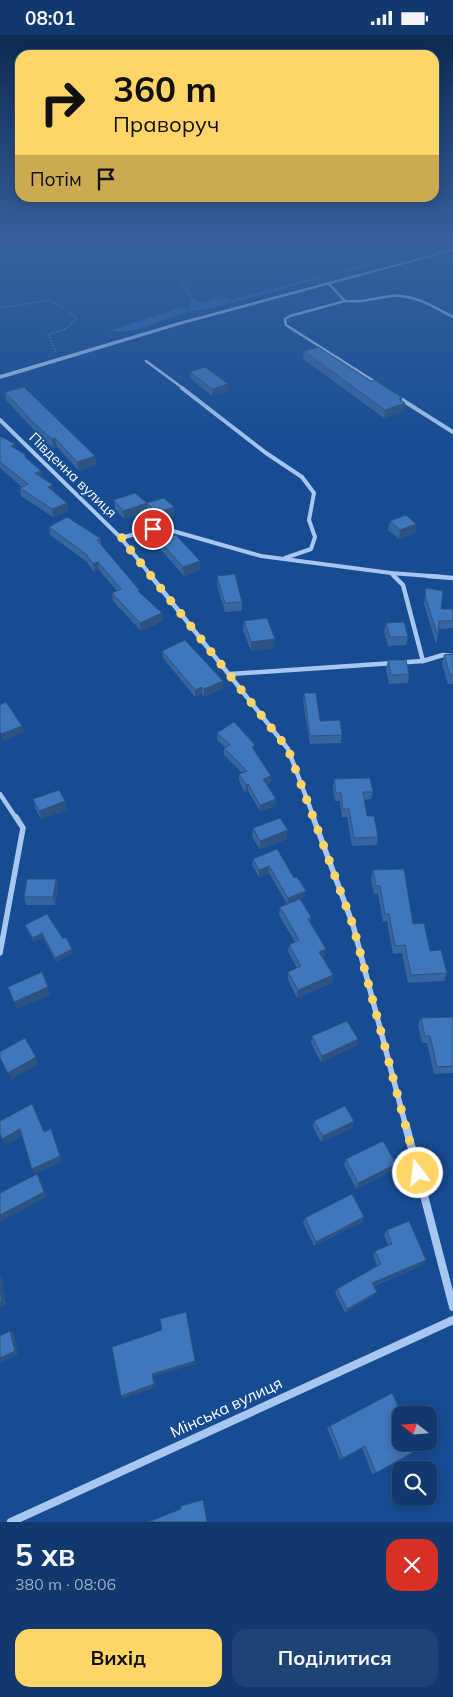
<!DOCTYPE html>
<html lang="uk">
<meta charset="utf-8">
<style>
body{margin:0;font-family:Mulish,sans-serif;background:#1e4476;color:#f1f3f6;height:100vh;display:flex;flex-direction:column;font-size:19px;white-space:nowrap}
*{box-sizing:border-box;margin:0}
p{font-size:16px;color:#9cacc2}
.icon{flex:none;width:28px;height:28px;fill:none;stroke:currentColor;stroke-width:2;stroke-linecap:round;stroke-linejoin:round}
.map{position:relative;height:1487px;overflow:hidden}
.drawer{display:flex;flex-direction:column;background:#11396e;flex:1}
.drawer>*{flex:none}
.hud{position:absolute;left:15px;top:15px;width:424px;height:152px;border-radius:15px;box-shadow:0 2px 12px #0003,0 0 0 1px #305381;background:#ffd567;color:#111;overflow:hidden}
.needle{width:32px;rotate:287deg}
.controls{position:absolute;left:392px;top:1371px;display:grid;gap:10px}
.controls a{display:grid;place-items:center;width:45px;height:45px;border-radius:10px;background:#11396e;box-shadow:0 2px 12px #0003,0 0 0 1px #305381;font-size:25px}
.pin{position:absolute;display:grid;place-items:center;width:42px;height:42px;color:#fff;margin:-21px;border:2px solid #fff;border-radius:50%;box-shadow:0 1px 5px #0007}
.me{position:absolute;width:55px;margin:-28px;rotate:345deg;stroke-linejoin:round;filter:drop-shadow(0 0 4px #0008)}
.turn{display:flex;align-items:center;gap:18px;height:105px;padding:0 15px;font-size:22px}
.turn .icon{width:65px;height:65px;stroke-width:2.5}
.turn b{display:block;font-size:35px;line-height:42px}
.then{display:flex;align-items:center;height:48px;padding:0 15px;background:#0003;gap:10px;font-size:19px}
.round{display:grid;place-items:center;flex:none;width:52px;height:52px;border-radius:15px;background:#1e4476}
.headline{display:flex;align-items:center;justify-content:space-between;height:85px;padding:0 15px}
h1{font-size:30px;font-weight:700;line-height:38px}
.action{display:flex;gap:10px;margin-top:auto;padding:10px 15px}
.action a{flex:1;height:58px;border-radius:15px;background:#ffd567;color:#111;font-size:20px;font-weight:700;line-height:58px;text-align:center}
.action a+a{background:#1e4476;color:#f1f3f6}
.status{display:flex;justify-content:space-between;align-items:center;height:35px;padding:0 25px;background:#11396e;direction:ltr}
.status svg{height:14px;fill:currentColor}
.map>svg:first-child{display:block}
</style>
<div class="status"><b>08:01</b><svg viewBox="0 0 49 12"><path d="M0 12V9h3v3zM5 12V6h3v6zM10 12V3h3v9zM15 12V0h3v12zM26 1h20v11H26zM47 4h2v5h-2z"/></svg></div>
<div class="map">
<svg width="453" height="1487" viewBox="0 0 453 1487">
<rect width="100%" height="100%" fill="#174c93"/>
<!-- green -->
<g fill="#2a66b2">
<polygon points="453,207 453,209 334,240 332,238"/>
<polygon points="170,227 194,265 204,268 218,261 231,265 318,241 322,241 323,243 213,273 188,277 136,295 120,297 110,295 180,273 190,274 191,266"/>
</g>
<g fill="none" stroke-linecap="round" stroke-linejoin="round">
<!-- path -->
<g stroke="#a7c7f0" stroke-width="1" stroke-dasharray="1 2" stroke-linecap="butt">
<polyline points="325,207 327,240"/>
<polyline points="0,273 51,265 77,283 67,293 48,300 56,317"/>
</g>
<!-- minor-far4 -->
<g stroke="#a7c7f0" stroke-width="2.5">
<path d="M328 248 345 266C361 268 375 263 391 261 414 259 434 272 453 282"/>
<polyline points="345,266 290,281 285,284 286,290 377,348"/>
<polyline points="146,326 184,354"/>
</g>
<!-- minor-far3 -->
<g stroke="#a7c7f0" stroke-width="4">
<polyline points="182,353 266,418 302,442 314,458 309,485 315,502 311,514 285,523"/>
<polyline points="396,361 453,397"/>
<polyline points="0,385 121,503 152,542"/>
<polyline points="121,503 153,494 173,496 261,521 391,538 443,542"/>
<polyline points="391,538 395,542"/>
</g>
<!-- minor-far2 -->
<g stroke="#a7c7f0" stroke-width="4.5">
<polyline points="151,541 288,714 314,783"/>
<polyline points="428,541 453,543"/>
<polyline points="423,626 443,620 453,621"/>
<polyline points="230,639 423,626 403,550 394,541"/>
<polyline points="0,759 16,783"/>
</g>
<!-- minor-far1 -->
<g stroke="#a7c7f0" stroke-width="5.5">
<polyline points="313,782 353,890 406,1092"/>
<polyline points="0,918 23,793 16,782"/>
</g>
<!-- minor -->
<g stroke="#a7c7f0" stroke-width="8">
<polyline points="406,1091 453,1272"/>
<polyline points="11,1487 453,1285"/>
</g>
<!-- tertiary -->
<polygon fill="#a7c7f0" fill-rule="evenodd" points="453,214 453,216 183,289 0,344 0,340 179,287"/>
</g>
<!-- wall -->
<g fill="#3765a1">
<polygon points="304,316 371,346 402,363 402,366 404,376 384,383 303,324"/>
<polygon points="190,337 228,356 212,361 190,343"/>
<polygon points="5,357 95,421 96,430 79,436 57,412 53,413 35,396 6,365"/>
<polygon points="0,401 15,409 16,414 26,420 26,423 41,436 43,443 55,458 67,468 68,476 53,482 21,461 20,453 22,452 0,433"/>
<polygon points="114,465 174,472 174,481 157,487 147,477 124,484 115,474"/>
<polygon points="390,486 416,489 415,498 399,504 388,495"/>
<polygon points="49,492 100,503 101,510 140,558 162,578 163,586 141,596 113,566 112,558 117,556 99,535 94,537 87,527 50,500"/>
<polygon points="160,506 200,526 200,535 184,541 161,515"/>
<polygon points="217,541 242,567 242,576 225,577 217,550"/>
<polygon points="426,553 441,574 453,574 453,593 439,594 436,609 424,569"/>
<polygon points="244,586 274,613 251,616 243,595"/>
<polygon points="386,588 408,602 406,610 388,611 384,597"/>
<polygon points="162,616 223,653 204,662 202,659 195,662 163,623"/>
<polygon points="453,619 453,649 448,649 442,629 444,620"/>
<polygon points="388,625 409,639 408,648 389,649 386,634"/>
<polygon points="304,658 320,686 342,700 341,708 310,709 303,666"/>
<polygon points="217,698 255,716 270,748 267,749 276,764 275,771 260,776 248,756 245,757 239,746 239,739 242,738 224,720 224,713 226,713 217,705"/>
<polygon points="334,744 373,757 371,764 364,765 367,781 378,802 377,810 352,811 347,782 342,782 340,766 335,766 333,752"/>
<polygon points="33,764 65,766 67,775 41,784 35,773"/>
<polygon points="253,793 287,804 260,814 252,802"/>
<polygon points="277,814 305,862 300,864 311,882 310,888 326,914 324,922 323,922 333,940 332,948 297,963 288,945 288,937 297,933 288,917 289,910 295,907 279,880 280,872 287,869 269,838 259,842 252,830 253,824"/>
<polygon points="373,835 413,889 430,916 447,938 444,946 408,948 402,918 393,919 387,886 383,887 378,859 374,859 371,843"/>
<polygon points="56,844 58,852 55,870 26,870 24,862"/>
<polygon points="25,890 63,904 73,918 56,927 43,902 34,907 27,894"/>
<polygon points="421,983 453,983 453,1038 434,1039 427,1008 422,1008 418,990"/>
<polygon points="312,1001 358,1004 356,1011 321,1027 311,1008"/>
<polygon points="314,1086 352,1093 321,1107 313,1092"/>
<polygon points="346,1124 393,1135 356,1154 344,1130"/>
<polygon points="364,1182 362,1187 314,1211 303,1188 305,1183"/>
<polygon points="387,1195 426,1225 423,1230 374,1251 374,1260 345,1278 335,1258 337,1254 377,1231 373,1220 375,1216 388,1210 384,1200"/>
<polygon points="392,1358 376,1438 372,1439 362,1413 340,1425 327,1393 330,1391"/>
</g>
<!-- shaded-wall -->
<g fill="#2d5383">
<polygon points="228,349 228,356 212,361 212,354"/>
<polygon points="402,363 401,369 405,368 404,376 384,383 385,375 399,364"/>
<polygon points="55,403 57,412 53,413 52,404"/>
<polygon points="15,409 17,417 11,411"/>
<polygon points="95,421 96,430 79,436 77,427"/>
<polygon points="41,436 43,443 35,438"/>
<polygon points="53,450 55,458 48,452"/>
<polygon points="67,468 68,476 53,482 52,474"/>
<polygon points="147,468 147,477 124,484 123,476"/>
<polygon points="174,472 174,481 157,487 156,478"/>
<polygon points="416,489 415,498 399,504 400,495"/>
<polygon points="200,526 200,535 184,541 183,532"/>
<polygon points="98,527 99,535 94,537 93,529"/>
<polygon points="162,578 163,586 141,596 140,588"/>
<polygon points="275,604 274,613 251,616 251,607"/>
<polygon points="223,646 223,653 204,662 204,654"/>
<polygon points="202,652 202,659 195,662 195,655"/>
<polygon points="22,691 24,697 3,706 1,699"/>
<polygon points="271,741 270,748 263,751 263,744"/>
<polygon points="248,749 248,756 245,757 246,750"/>
<polygon points="276,764 275,771 260,776 260,770"/>
<polygon points="65,766 67,775 41,784 39,776"/>
<polygon points="288,795 287,804 260,814 260,806"/>
<polygon points="269,831 269,838 259,842 259,835"/>
<polygon points="56,844 58,852 55,870 53,862"/>
<polygon points="306,856 305,862 287,869 288,863"/>
<polygon points="42,898 43,902 34,907 33,903"/>
<polygon points="72,914 73,918 56,927 55,923"/>
<polygon points="326,914 324,922 318,924 319,917"/>
<polygon points="333,940 332,948 297,963 298,955"/>
<polygon points="48,952 50,960 17,974 14,967"/>
<polygon points="358,1004 356,1011 321,1027 322,1021"/>
<polygon points="36,1022 38,1029 11,1045 8,1038"/>
<polygon points="354,1086 352,1093 321,1107 323,1101"/>
<polygon points="20,1094 23,1100 6,1110 2,1104"/>
<polygon points="51,1094 62,1127 35,1139 32,1134"/>
<polygon points="396,1129 393,1135 356,1154 358,1148"/>
<polygon points="37,1139 40,1144 47,1162 0,1187 0,1180"/>
<polygon points="364,1182 362,1187 314,1211 316,1207"/>
<polygon points="426,1225 423,1230 370,1252 372,1248"/>
<polygon points="0,1241 2,1243 6,1270 0,1272"/>
<polygon points="377,1257 374,1260 345,1278 347,1274"/>
<polygon points="10,1296 14,1299 18,1319 0,1328 0,1323"/>
<polygon points="195,1326 196,1329 154,1341 156,1352 123,1364 121,1361 152,1339"/>
</g>
<!-- building -->
<g fill="#4076bb" stroke="#2d5383">
<polygon points="318,312 371,346 375,345 402,363 399,364 405,368 385,375 304,316"/>
<polygon points="205,332 228,349 212,354 190,337"/>
<polygon points="24,352 95,421 77,427 55,403 52,404 33,387 5,357"/>
<polygon points="0,401 15,409 11,411 26,420 24,421 41,436 35,438 53,450 48,452 67,468 52,474 20,453 28,449 0,427"/>
<polygon points="135,458 147,468 123,476 114,465"/>
<polygon points="164,463 174,472 156,478 147,468"/>
<polygon points="406,480 416,489 400,495 390,486"/>
<polygon points="67,482 100,503 97,505 140,556 138,556 162,578 140,588 112,558 121,554 98,527 93,529 86,519 49,492"/>
<polygon points="176,500 200,526 183,532 160,506"/>
<polygon points="235,539 242,567 225,568 217,541"/>
<polygon points="426,553 443,556 441,574 453,574 453,586 439,586 438,602 425,561"/>
<polygon points="267,583 275,604 251,607 244,586"/>
<polygon points="404,587 408,602 390,602 386,588"/>
<polygon points="185,605 223,646 204,654 202,652 195,655 162,616"/>
<polygon points="453,619 453,640 450,640 444,620"/>
<polygon points="388,625 406,625 409,639 391,640"/>
<polygon points="304,658 316,658 320,686 340,685 342,700 310,701"/>
<polygon points="6,667 22,691 1,699 0,697 0,670"/>
<polygon points="234,687 255,710 252,712 271,741 263,744 276,764 260,770 248,749 246,750 239,739 247,736 224,713 230,710 217,698"/>
<polygon points="370,743 373,757 363,757 367,781 374,781 378,802 354,803 349,774 343,774 341,758 336,758 334,744"/>
<polygon points="59,755 65,766 39,776 33,764"/>
<polygon points="280,783 288,795 260,806 253,793"/>
<polygon points="277,814 294,843 297,842 306,856 288,863 269,831 259,835 253,824"/>
<polygon points="404,834 413,889 424,888 430,916 441,915 447,938 411,940 405,910 395,911 389,879 385,879 380,851 376,851 373,835"/>
<polygon points="27,844 56,844 53,862 24,862"/>
<polygon points="300,864 311,882 308,884 326,914 319,917 333,940 298,955 288,937 301,931 289,910 299,905 280,872"/>
<polygon points="47,879 63,904 66,902 72,914 55,923 42,898 33,903 25,890"/>
<polygon points="42,937 48,952 14,967 8,952"/>
<polygon points="453,982 453,1031 437,1032 430,1001 425,1001 421,983"/>
<polygon points="347,986 358,1004 322,1021 312,1001"/>
<polygon points="25,1003 36,1022 8,1038 0,1023 0,1017"/>
<polygon points="32,1069 44,1097 51,1094 60,1121 32,1134 20,1094 2,1104 0,1098 0,1086"/>
<polygon points="345,1071 354,1086 323,1101 314,1086"/>
<polygon points="383,1106 396,1129 358,1148 346,1124"/>
<polygon points="37,1139 44,1157 0,1180 0,1158"/>
<polygon points="352,1159 364,1182 316,1207 305,1183"/>
<polygon points="409,1186 426,1225 372,1248 377,1257 347,1274 337,1254 381,1229 375,1216 392,1209 387,1195"/>
<polygon points="0,1252 2,1266 0,1267"/>
<polygon points="186,1277 195,1326 152,1339 154,1349 121,1361 112,1312 162,1295 160,1284"/>
<polygon points="10,1296 15,1316 0,1323 0,1301"/>
<polygon points="392,1358 402,1380 401,1408 414,1408 417,1415 376,1438 365,1411 343,1423 330,1391"/>
<polygon points="203,1465 207,1487 148,1487 181,1474 181,1471"/>
</g>
<!-- sky -->
<linearGradient id="sky" x2="0" y2="1"><stop stop-color="#0d2a51"/><stop offset="0.5" stop-color="#36619e"/><stop offset="1" stop-color="#36619e" stop-opacity="0"/></linearGradient>
<rect width="453" height="415" fill="url(#sky)"/>
<g fill="none" stroke-linecap="round" stroke-linejoin="round">
<!-- route -->
<polyline stroke="#ffd567" stroke-width="9" stroke-dasharray="0 16.2" points="153,494 121,503 288,714 353,890 418,1138"/>
</g>
<g text-anchor="middle" dominant-baseline="central" stroke-width="4" stroke-linejoin="round" paint-order="stroke">
<!-- street labels -->
<g font-size="14" fill="#fff" stroke="#174c93">
<text transform="translate(73 440) rotate(44)">Південна вулиця</text>
</g>
<!-- near-street labels -->
<g font-size="16" fill="#fff" stroke="#174c93">
<text transform="translate(226 1372) rotate(-25)">Мінська вулиця</text>
</g>
</g>
</svg>
<div class="controls">
<a><svg class="needle" viewBox="-14 -14 28 28"><path d="M0-13l5 13h-10z" fill="#e53935"/><path d="M0 13l5-13h-10z" fill="#9cacc2"/></svg></a>
<a><svg class="icon" aria-label="search" viewBox="0 0 24 24"><circle cx="10" cy="10" r="6"/><path d="M15 15l6 6"/></svg></a>
</div>
<div class="pin" style="left:153px;top:494px;background:#d93025"><svg class="icon" aria-label="arrive" viewBox="0 0 24 24"><path d="M6 21V4h12l-3 4 3 4H6"/></svg></div>
<svg class="me" style="left:418px;top:1138px" viewBox="-20 -20 40 40"><circle r="17" fill="#ffd567" stroke="#fff" stroke-width="3"/><path d="M0-11L8 9 0 5-8 9z" fill="#fff"/></svg>
<div class="hud">
<div class="turn"><svg class="icon" aria-label="right" viewBox="0 0 24 24"><path d="M7 20v-9h11M14 6l5 5-5 5"/></svg><div><b>360 m</b>Праворуч</div></div>
<div class="then">Потім<svg class="icon" aria-label="arrive" viewBox="0 0 24 24"><path d="M6 21V4h12l-3 4 3 4H6"/></svg></div>
</div>
</div>
<section class="drawer">
<div class="headline"><div><h1>5 хв</h1><p>380 m · 08:06</p></div><a class="round" style="background:#d93025;color:#fff"><svg class="icon" aria-label="close" viewBox="0 0 24 24"><path d="M6 6l12 12M18 6L6 18"/></svg></a></div>
<div class="action"><a>Вихід</a><a>Поділитися</a></div>
</section>
